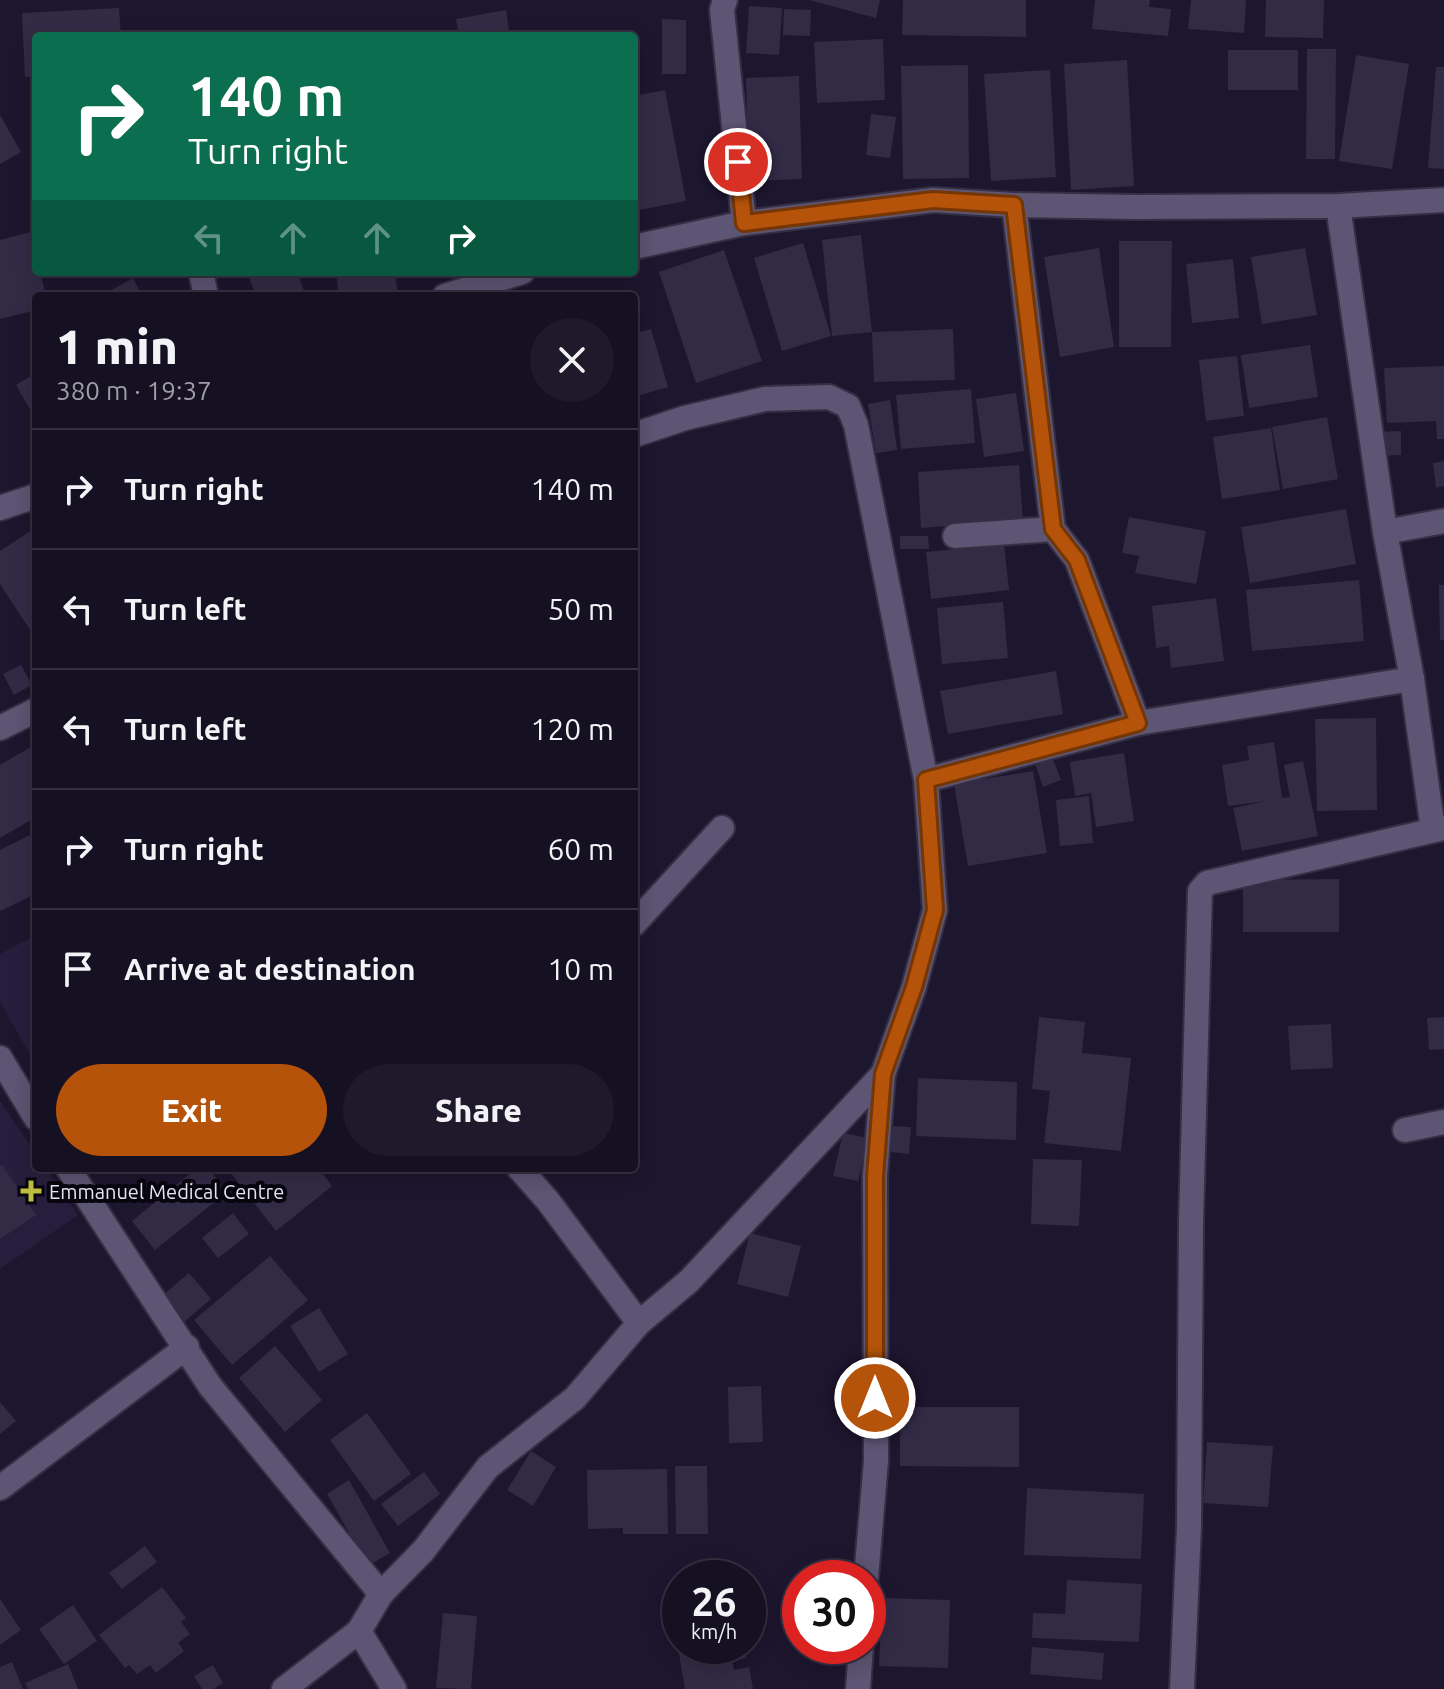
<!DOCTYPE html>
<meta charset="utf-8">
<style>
body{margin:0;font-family:Ubuntu,sans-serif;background:#1f192b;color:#f1f3f6;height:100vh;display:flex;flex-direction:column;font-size:30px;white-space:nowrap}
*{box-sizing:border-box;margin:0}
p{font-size:26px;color:#9e9da6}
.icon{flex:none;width:44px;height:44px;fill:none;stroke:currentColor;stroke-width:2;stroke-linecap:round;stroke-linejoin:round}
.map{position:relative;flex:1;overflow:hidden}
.side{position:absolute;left:32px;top:292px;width:606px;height:880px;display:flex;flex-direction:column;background:#161023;border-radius:8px;box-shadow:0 4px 20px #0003,0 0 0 2px #353041}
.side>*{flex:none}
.top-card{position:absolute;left:32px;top:32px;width:606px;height:244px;border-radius:8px;box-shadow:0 4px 20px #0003,0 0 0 2px #353041;background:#0b6e4f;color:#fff;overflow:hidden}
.speed{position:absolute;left:662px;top:1560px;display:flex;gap:16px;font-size:40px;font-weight:700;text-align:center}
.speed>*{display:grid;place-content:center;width:104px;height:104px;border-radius:50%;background:#161023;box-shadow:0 4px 20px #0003,0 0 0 2px #353041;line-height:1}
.speed small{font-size:20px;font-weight:400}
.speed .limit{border:12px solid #d22;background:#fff;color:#111}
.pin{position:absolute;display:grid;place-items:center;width:68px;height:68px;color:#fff;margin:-34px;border:4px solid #fff;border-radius:50%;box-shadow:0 2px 8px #0007}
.me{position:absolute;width:88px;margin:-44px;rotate:0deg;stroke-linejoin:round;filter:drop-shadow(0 0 6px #0008)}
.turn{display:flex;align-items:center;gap:28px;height:168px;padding:0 24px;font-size:36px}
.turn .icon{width:104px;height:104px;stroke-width:2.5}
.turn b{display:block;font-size:56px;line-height:68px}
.lanes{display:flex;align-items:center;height:76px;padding:0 24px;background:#0003;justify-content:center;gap:40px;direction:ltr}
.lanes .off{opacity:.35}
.round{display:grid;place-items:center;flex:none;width:84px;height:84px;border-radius:42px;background:#1f192b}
.summary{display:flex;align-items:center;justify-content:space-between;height:136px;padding:0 24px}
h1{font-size:48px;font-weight:800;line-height:60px}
.button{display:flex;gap:16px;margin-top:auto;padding:16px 24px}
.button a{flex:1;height:92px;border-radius:48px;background:#b45309;color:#fff;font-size:32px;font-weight:800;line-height:92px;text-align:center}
.button a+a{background:#1f192b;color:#f1f3f6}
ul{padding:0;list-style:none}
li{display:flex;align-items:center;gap:24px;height:120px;padding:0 24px;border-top:2px solid #353041}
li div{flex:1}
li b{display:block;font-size:30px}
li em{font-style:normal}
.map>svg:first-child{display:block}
</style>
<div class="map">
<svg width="1444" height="1689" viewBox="0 0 1444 1689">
<rect width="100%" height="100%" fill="#1d162f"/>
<!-- built -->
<g fill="#271e3d">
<polygon points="36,935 36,1065 0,1002 0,954"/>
<polygon points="0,1101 36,1154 36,1168 46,1168 78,1215 0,1269"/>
</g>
<!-- building -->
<g fill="#322b46">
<polygon points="809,0 880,0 876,18"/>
<polygon points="903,0 1026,0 1026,37 902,35"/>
<polygon points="1095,0 1150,0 1149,7 1171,9 1168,36 1092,29"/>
<polygon points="1191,0 1246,0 1244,33 1188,29"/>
<polygon points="1266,0 1324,0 1323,38 1265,37"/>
<polygon points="749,6 782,8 779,55 746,53"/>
<polygon points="119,8 121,36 36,36 36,76 25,77 22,13"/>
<polygon points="784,9 811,10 810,36 783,35"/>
<polygon points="506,10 510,36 459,36 456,19"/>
<polygon points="662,19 686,20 686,74 662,74"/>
<polygon points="883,39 885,100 817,103 814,42"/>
<polygon points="1307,49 1336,49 1335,159 1306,159"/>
<rect x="1228" y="50" width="70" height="40"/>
<polygon points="1356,55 1409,64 1392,169 1339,161"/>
<polygon points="1127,60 1134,186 1071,190 1064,64"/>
<polygon points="968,65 969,178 903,179 901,66"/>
<polygon points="1436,67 1444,67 1444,169 1428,168"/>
<polygon points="1050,70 1056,177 991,181 984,74"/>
<polygon points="799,76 802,179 749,181 746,78"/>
<polygon points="665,90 686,201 634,211 634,96"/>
<polygon points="871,114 896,117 890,158 866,155"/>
<polygon points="0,115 21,152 0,164"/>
<polygon points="31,232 36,254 36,272 40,272 46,296 36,296 36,310 0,319 0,240"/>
<polygon points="861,235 872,332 832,336 822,240"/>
<polygon points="1119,241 1172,241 1171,347 1119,347"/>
<polygon points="803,243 831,336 782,351 754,258"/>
<polygon points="1099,248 1114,347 1060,357 1044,257"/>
<polygon points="1305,248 1317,315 1262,324 1251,257"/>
<polygon points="724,250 762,361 696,383 659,272"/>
<polygon points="1233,259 1239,318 1192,323 1186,264"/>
<polygon points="247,272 297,272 306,296 256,296"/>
<polygon points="336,272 395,272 398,296 339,296"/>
<polygon points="133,278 142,296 101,296"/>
<polygon points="651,329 668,387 634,397 634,334"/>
<polygon points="953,329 955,380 874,382 872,332"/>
<polygon points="1310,345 1318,397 1249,408 1241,355"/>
<polygon points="1237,356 1244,416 1206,421 1199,360"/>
<polygon points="1444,366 1444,439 1437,439 1436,421 1387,423 1384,368"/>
<polygon points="36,373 36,420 16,385"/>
<polygon points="971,389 975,443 901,449 896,395"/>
<polygon points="1016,393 1024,451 984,457 976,399"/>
<polygon points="890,400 897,450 876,453 868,404"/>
<polygon points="1327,417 1338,479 1283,489 1272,427"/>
<polygon points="1271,428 1280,490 1222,499 1213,437"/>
<polygon points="1401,431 1401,455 1381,456 1380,432"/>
<polygon points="1444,461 1444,486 1436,488 1433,463"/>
<polygon points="1019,465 1023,520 921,528 918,472"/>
<polygon points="1346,509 1356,564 1250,583 1241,527"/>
<polygon points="1129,517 1206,531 1196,584 1135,573 1139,556 1122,553"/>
<polygon points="32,530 36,536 36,639 0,584 0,551"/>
<polygon points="900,536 928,536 929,549 900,549"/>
<polygon points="1004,544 1009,590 931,599 926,552"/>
<polygon points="1359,580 1364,641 1252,651 1246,590"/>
<polygon points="1439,585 1444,585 1444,640 1440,640"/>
<polygon points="1216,598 1224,661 1171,668 1169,646 1156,648 1152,606"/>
<polygon points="1003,602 1008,658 942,664 937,608"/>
<polygon points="21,665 32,685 14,695 3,674"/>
<polygon points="1056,671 1063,714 948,734 940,691"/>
<polygon points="1376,718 1377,810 1317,811 1315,719"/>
<polygon points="1274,742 1282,798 1290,797 1284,765 1303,761 1318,836 1242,851 1233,808 1266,801 1228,806 1222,765 1249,760 1247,746"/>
<polygon points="36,744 36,817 0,838 0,765"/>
<polygon points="1049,749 1061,780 1043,787 1032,755"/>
<polygon points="1124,753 1134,821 1096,827 1091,793 1075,796 1070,762"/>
<polygon points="1033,771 1047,853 968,866 954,784"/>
<polygon points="1089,796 1093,843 1060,846 1056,800"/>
<polygon points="36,832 36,894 0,911 0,850"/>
<polygon points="1339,879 1339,932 1243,932 1243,880"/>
<polygon points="1039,1017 1085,1022 1082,1053 1131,1058 1121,1151 1044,1143 1050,1091 1032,1089"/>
<polygon points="1444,1017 1444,1049 1429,1050 1427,1018"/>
<polygon points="1331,1024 1333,1068 1291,1070 1288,1026"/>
<polygon points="918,1078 1017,1082 1016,1140 916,1136"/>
<polygon points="893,1126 911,1127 909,1154 890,1152"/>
<polygon points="843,1133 868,1138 858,1181 833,1176"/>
<polygon points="1033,1159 1082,1160 1079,1226 1031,1224"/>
<polygon points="2,1165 36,1215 0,1239 0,1166"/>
<polygon points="197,1168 208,1168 227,1192 155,1250 132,1221"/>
<polygon points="238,1168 328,1168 322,1173 332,1186 276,1231 231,1173"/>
<polygon points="233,1213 249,1234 218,1258 202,1238"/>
<polygon points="750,1233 801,1246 788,1297 737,1284"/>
<polygon points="270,1256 308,1300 232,1365 194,1320"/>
<polygon points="189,1273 211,1299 184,1322 162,1296"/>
<polygon points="319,1308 348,1354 319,1372 290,1326"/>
<polygon points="275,1346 322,1400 285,1432 239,1378"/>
<polygon points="761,1386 763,1442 729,1443 728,1387"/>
<polygon points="0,1402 16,1421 0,1434"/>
<polygon points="900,1407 1019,1407 1019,1467 900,1466"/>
<polygon points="367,1413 411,1474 374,1501 330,1440"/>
<polygon points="1207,1442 1273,1446 1268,1507 1203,1503"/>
<polygon points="531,1451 556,1467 533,1506 507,1490"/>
<polygon points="675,1466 707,1466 708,1534 676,1534"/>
<polygon points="667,1469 668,1534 623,1534 623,1528 588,1529 587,1470"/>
<polygon points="424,1472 440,1494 398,1526 381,1504"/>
<polygon points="349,1480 390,1553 368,1566 327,1494"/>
<polygon points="1027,1488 1144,1494 1141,1559 1024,1555"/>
<polygon points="145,1546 157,1562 122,1589 109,1573"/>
<polygon points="1067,1580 1142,1584 1139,1642 1032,1638 1033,1613 1065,1614"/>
<polygon points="162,1587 186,1618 181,1622 190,1634 178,1643 184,1651 156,1673 150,1665 137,1674 129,1665 125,1668 99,1635"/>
<polygon points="882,1598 950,1600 948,1668 879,1666"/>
<polygon points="0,1599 21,1630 0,1645"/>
<polygon points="73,1605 97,1641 64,1664 39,1629"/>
<polygon points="443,1613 477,1616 471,1689 436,1688"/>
<polygon points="676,1636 680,1636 680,1646 744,1646 746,1658 732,1661 734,1670 749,1667 753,1689 685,1689"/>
<polygon points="1032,1647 1104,1653 1102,1680 1030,1674"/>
<polygon points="12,1662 23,1689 0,1689 0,1667"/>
<polygon points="68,1664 78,1689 28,1689 25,1683"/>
<polygon points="213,1665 223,1683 214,1689 202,1689 194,1676"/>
</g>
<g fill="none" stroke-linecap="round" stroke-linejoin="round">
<!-- minor casing -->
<g stroke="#352f43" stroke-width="28">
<g id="minor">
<polyline points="725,0 722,10 744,223"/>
<polyline points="1014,205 1053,529"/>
<polyline points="1338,206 1385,532 1412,679 1433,830"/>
<polyline points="634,247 744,223 933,200 1014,205 1136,207 1338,206 1444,200"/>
<polyline points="201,272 206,296"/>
<polyline points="445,296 522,272"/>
<polyline points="0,508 36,496"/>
<polyline points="1385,532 1444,521"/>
<polyline points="955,536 1053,529 1077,560 1138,723"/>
<polyline points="0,728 36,710"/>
<polyline points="926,780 1138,723 1412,679"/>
<polyline points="634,924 722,828"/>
<polyline points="0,1058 36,1118"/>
<polyline points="1405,1130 1444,1122"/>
<polyline points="68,1168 210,1386 381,1594"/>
<polyline points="519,1168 548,1201 639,1323"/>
<polyline points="0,1488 187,1347"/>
<polyline points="866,1578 876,1461 875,1176 883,1074"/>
<polyline points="359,1631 394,1689"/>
<polyline points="284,1689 359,1631 381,1594 423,1551 488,1467 575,1398 639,1323 689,1281 883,1074 914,987 935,910 926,780 856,425 848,406 829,397 765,399 685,418 634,435"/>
<polyline points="858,1689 861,1646"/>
<polyline points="1182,1689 1189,1526 1191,1222 1200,891 1207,883 1444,828"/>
</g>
</g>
<!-- minor -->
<use href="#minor" stroke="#5c5573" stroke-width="24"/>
</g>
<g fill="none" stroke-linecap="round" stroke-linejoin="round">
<!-- route casing -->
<g stroke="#753606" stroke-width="20">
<polyline id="route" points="738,162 744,223 933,200 1014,205 1053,529 1077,560 1138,723 926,780 935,910 914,987 883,1074 875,1176 875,1398"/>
</g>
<!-- route -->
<use href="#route" stroke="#b45309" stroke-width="14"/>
</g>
<!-- markers -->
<path fill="#bfbe41" stroke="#07050e" stroke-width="3" d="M27 1179h8v8h8v8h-8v8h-8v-8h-8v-8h8z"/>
<g text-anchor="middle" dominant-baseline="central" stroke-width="8" stroke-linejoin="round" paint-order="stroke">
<!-- poi labels -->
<g font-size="20" fill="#e8e4f6" stroke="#07050e" text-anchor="start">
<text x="49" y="1191">Emmanuel Medical Centre</text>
</g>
</g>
</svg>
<div class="speed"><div>26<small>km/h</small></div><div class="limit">30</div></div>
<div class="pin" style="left:738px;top:162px;background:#d93025"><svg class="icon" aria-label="arrive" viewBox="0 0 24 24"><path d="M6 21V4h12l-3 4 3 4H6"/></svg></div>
<svg class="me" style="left:875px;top:1398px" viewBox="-20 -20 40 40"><circle r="17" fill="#b45309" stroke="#fff" stroke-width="3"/><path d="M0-11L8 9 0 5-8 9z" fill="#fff"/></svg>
<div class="top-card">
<div class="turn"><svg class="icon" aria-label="right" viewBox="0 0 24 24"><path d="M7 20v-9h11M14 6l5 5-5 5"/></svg><div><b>140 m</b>Turn right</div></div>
<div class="lanes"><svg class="icon off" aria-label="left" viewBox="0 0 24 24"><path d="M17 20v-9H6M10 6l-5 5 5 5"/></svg><svg class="icon off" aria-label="ahead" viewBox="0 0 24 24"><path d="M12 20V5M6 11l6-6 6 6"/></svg><svg class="icon off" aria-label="ahead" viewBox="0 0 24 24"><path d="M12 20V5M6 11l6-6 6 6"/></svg><svg class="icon" aria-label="right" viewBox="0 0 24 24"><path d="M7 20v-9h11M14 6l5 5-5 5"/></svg></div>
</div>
<section class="side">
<div class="summary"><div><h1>1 min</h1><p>380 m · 19:37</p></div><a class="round"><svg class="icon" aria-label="close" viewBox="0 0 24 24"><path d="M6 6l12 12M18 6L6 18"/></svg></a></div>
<ul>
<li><svg class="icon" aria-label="right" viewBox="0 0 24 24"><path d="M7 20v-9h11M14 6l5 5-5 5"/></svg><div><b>Turn right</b></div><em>140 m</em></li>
<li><svg class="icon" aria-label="left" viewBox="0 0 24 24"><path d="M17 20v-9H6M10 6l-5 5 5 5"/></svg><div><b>Turn left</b></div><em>50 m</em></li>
<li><svg class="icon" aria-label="left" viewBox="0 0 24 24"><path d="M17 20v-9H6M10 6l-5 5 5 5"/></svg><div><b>Turn left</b></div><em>120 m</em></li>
<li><svg class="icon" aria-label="right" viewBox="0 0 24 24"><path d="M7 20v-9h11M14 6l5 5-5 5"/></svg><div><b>Turn right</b></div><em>60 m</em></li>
<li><svg class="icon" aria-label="arrive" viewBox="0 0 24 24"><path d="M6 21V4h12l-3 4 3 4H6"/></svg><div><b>Arrive at destination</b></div><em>10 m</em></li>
</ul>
<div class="button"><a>Exit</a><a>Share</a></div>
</section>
</div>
